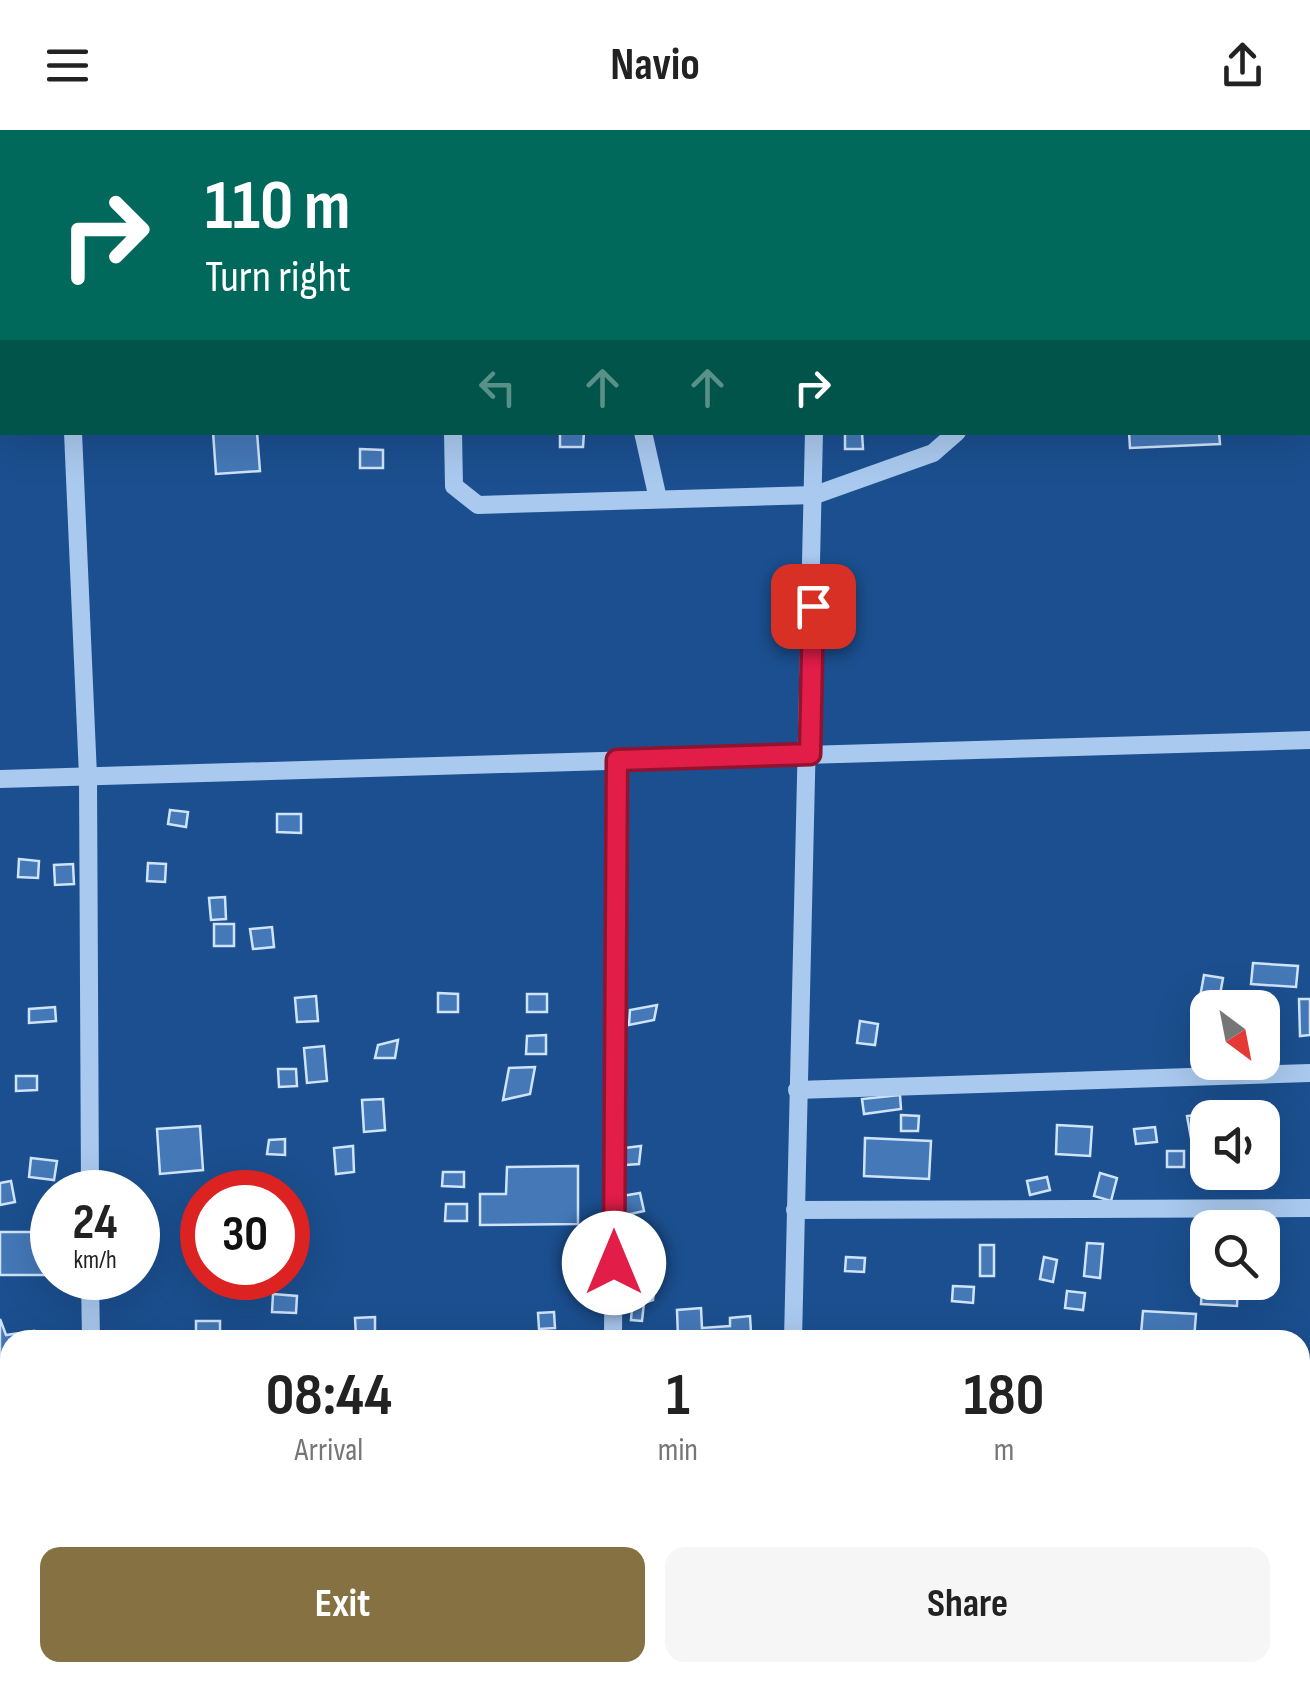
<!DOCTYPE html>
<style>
body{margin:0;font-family:"Sofia Sans Condensed",sans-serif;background:#f6f6f6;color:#222;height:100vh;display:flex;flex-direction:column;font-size:38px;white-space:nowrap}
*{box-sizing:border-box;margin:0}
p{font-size:32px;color:#767676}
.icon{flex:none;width:55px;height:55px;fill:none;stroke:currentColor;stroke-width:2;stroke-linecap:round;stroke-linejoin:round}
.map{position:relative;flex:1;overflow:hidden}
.details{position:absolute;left:0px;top:1200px;width:1310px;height:352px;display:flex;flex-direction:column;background:#fff;border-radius:30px 30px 0 0;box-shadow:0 10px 40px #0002}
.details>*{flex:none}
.hud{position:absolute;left:0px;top:0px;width:1310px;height:305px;box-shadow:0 10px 40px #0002;background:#00695c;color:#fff;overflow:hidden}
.needle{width:65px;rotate:148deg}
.fabs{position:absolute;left:1190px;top:860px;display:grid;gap:20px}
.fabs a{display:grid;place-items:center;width:90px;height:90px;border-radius:20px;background:#fff;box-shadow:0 10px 40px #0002;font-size:50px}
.speed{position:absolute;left:30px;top:1040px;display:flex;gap:20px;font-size:50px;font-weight:700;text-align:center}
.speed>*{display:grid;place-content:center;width:130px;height:130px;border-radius:50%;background:#fff;box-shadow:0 10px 40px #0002;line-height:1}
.speed small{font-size:25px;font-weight:400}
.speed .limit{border:15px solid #d22;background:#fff;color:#111}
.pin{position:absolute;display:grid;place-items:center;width:85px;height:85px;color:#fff;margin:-42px;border-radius:20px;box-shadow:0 5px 15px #0006}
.me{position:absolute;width:110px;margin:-55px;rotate:0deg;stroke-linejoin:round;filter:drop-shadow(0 0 8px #0008)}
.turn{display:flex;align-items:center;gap:35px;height:210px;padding:0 40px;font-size:45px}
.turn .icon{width:130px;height:130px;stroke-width:2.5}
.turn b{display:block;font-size:70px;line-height:85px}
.lanes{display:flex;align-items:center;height:95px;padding:0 40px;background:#0003;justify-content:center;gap:50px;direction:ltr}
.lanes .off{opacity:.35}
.eta{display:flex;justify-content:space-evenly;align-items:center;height:170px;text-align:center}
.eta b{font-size:60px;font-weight:700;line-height:70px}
.primary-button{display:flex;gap:20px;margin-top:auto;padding:20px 40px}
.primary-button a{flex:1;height:115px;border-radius:20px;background:#857141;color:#fff;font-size:40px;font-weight:700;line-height:115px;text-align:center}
.primary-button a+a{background:#f6f6f6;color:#222}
header{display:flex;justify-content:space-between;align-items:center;height:130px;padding:0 40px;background:#fff;font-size:45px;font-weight:700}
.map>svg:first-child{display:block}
</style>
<header><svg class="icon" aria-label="menu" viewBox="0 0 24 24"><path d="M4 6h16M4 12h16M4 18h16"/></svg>Navio<svg class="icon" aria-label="share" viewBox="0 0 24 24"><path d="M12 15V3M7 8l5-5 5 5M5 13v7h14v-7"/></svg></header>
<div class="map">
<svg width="1310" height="1552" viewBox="0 0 1310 1552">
<rect width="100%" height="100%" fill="#1b4f8f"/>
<!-- building -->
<g fill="#4478b7" stroke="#cfe3fa" stroke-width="2.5">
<polygon points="213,302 257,302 260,341 216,344"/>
<polygon points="560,302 584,302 583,317 560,317"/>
<polygon points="845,302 862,302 863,319 845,319"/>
<polygon points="1129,302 1219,302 1220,314 1130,318"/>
<polygon points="360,319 383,320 383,338 360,338"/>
<polygon points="170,680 188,682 186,697 168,694"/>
<polygon points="277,684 301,684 301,703 277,702"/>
<polygon points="19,729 39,731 38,748 18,747"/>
<polygon points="148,733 166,734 165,752 147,751"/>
<polygon points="73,734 74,754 55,755 54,735"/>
<polygon points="225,767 226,789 211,790 209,768"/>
<rect x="214" y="794" width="20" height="22"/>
<polygon points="272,797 274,817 253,819 250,799"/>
<polygon points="1253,833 1298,836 1296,857 1251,854"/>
<polygon points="1204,845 1223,848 1220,865 1200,867"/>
<polygon points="438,863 458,864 458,882 438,882"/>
<rect x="527" y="864" width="20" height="18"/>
<polygon points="316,866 318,891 297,892 295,868"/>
<polygon points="1299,869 1310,869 1310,905 1300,906"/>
<polygon points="657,875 654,890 629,895 630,880"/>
<polygon points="55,877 56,891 29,893 29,879"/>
<polygon points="860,891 878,894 875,915 857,913"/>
<polygon points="546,905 546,924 526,924 527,906"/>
<polygon points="398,910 395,928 375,928 378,915"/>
<polygon points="324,916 327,951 307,953 304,918"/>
<polygon points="535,937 530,964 503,970 509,938"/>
<polygon points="278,939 296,939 297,956 279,957"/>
<polygon points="16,946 37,946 37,960 16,961"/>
<polygon points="900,965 901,979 864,984 862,969"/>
<polygon points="383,969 385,1000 364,1002 362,970"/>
<polygon points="1226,981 1227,988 1208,988 1208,1005 1191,1008 1187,986"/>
<polygon points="901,985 919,986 918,1001 901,1001"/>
<polygon points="1057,995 1092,997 1090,1026 1056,1024"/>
<polygon points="200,996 203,1040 160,1044 157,999"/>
<polygon points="1155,997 1157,1012 1136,1014 1134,999"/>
<polygon points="865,1008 931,1011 929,1049 864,1046"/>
<polygon points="285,1009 285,1025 267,1024 269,1010"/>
<polygon points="353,1016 354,1042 336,1044 334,1018"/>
<polygon points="641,1016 639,1034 626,1035 624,1018"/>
<rect x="1167" y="1021" width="17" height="16"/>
<polygon points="31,1028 57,1031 54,1050 29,1047"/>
<polygon points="578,1036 578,1094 480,1095 480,1064 506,1064 507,1037"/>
<polygon points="443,1042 464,1042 464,1057 442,1056"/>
<polygon points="1100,1043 1117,1048 1111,1071 1094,1066"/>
<polygon points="1047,1047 1050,1060 1030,1065 1027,1051"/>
<polygon points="11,1051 15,1072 0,1075 0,1053"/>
<polygon points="640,1063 644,1081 626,1085 622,1066"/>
<polygon points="446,1074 467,1074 467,1091 445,1091"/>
<rect x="0" y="1102" width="52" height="43"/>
<polygon points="1087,1113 1103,1114 1100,1148 1084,1146"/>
<rect x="980" y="1115" width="14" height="31"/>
<polygon points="846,1127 865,1128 864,1142 845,1141"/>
<polygon points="1044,1127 1057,1130 1053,1152 1040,1149"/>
<polygon points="634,1151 655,1153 653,1170 644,1173 642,1191 631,1190"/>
<polygon points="1222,1152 1238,1152 1237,1176 1201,1174 1202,1159 1222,1160"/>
<polygon points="953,1156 974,1157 973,1173 952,1171"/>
<polygon points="1067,1161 1085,1163 1083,1180 1065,1178"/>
<polygon points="273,1164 297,1166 296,1183 272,1182"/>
<polygon points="701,1178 702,1198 730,1196 730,1188 750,1186 751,1202 727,1204 724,1210 678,1208 677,1180"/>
<polygon points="1143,1181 1196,1184 1194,1210 1141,1204"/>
<polygon points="554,1182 555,1198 539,1199 538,1183"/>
<polygon points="375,1187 375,1206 356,1207 355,1188"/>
<polygon points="0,1189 6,1205 34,1201 35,1210 10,1210 10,1234 0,1235"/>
<polygon points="196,1191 220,1191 220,1208 179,1210 196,1207"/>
<polygon points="501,1543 501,1552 453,1552 453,1545"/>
<polygon points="411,1544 411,1552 274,1552 274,1546"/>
</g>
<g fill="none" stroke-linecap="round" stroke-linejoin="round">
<!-- minor -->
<g stroke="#a9c9ee" stroke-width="18">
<polyline points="58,0 58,2"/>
<polyline points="341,0 341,2"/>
<polyline points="623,0 623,2"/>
<polyline points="1042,0 1042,2"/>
<polyline points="811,2 811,0"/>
<polyline points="1308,52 1310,52"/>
<polyline points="0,94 2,94"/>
<polyline points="1308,191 1310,191"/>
<polyline points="73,302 88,646 90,1062"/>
<polyline points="453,302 454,356 478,375 815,365 933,323 957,302"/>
<polyline points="643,302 658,369"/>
<polyline points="0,649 1310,610"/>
<polyline points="797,960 1310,943"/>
<polyline points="795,1080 1310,1078"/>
<polyline points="90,1148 91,1210"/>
<polyline points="613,1210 617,630"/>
<polyline points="793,1210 814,302"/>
<polyline points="1300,1285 1310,1285"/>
<polyline points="0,1320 10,1320"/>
<polyline points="1300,1489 1310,1489"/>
<polyline points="0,1531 10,1531"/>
<polyline points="91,1542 91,1552"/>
<polyline points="618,1542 618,1552"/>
<polyline points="802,1542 802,1552"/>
</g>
</g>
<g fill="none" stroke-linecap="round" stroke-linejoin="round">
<!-- route casing -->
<g stroke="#92132f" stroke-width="25">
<polyline id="route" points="614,1133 617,630 810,624 813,476"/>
</g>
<!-- route -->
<use href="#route" stroke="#e11d48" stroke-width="18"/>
</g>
</svg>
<div class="fabs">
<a><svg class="needle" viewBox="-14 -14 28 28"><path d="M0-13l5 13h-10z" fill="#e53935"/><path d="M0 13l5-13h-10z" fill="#767676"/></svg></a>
<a><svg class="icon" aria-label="sound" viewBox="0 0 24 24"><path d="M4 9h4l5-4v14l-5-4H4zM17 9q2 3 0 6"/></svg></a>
<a><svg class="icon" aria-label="search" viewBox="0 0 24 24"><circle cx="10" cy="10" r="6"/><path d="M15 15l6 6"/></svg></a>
</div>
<div class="speed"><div>24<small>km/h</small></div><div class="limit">30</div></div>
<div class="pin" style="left:813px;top:476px;background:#d93025"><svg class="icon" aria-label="arrive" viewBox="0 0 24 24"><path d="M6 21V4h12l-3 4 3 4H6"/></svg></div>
<svg class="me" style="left:614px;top:1133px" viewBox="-20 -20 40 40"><circle r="19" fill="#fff"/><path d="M0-13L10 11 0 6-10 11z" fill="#e11d48"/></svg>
<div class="hud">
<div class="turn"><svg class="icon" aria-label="right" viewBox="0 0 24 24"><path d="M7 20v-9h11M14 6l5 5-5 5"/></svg><div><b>110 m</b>Turn right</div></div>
<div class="lanes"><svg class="icon off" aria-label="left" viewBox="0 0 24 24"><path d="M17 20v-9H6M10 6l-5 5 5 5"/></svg><svg class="icon off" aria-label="ahead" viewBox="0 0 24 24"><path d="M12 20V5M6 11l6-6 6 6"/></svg><svg class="icon off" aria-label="ahead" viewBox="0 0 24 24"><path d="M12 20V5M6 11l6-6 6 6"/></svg><svg class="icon" aria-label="right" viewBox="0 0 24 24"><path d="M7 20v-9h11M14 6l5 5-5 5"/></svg></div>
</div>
<section class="details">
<div class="eta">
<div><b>08:44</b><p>Arrival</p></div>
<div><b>1</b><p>min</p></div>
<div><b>180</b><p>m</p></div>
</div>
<div class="primary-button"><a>Exit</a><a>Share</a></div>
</section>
</div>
